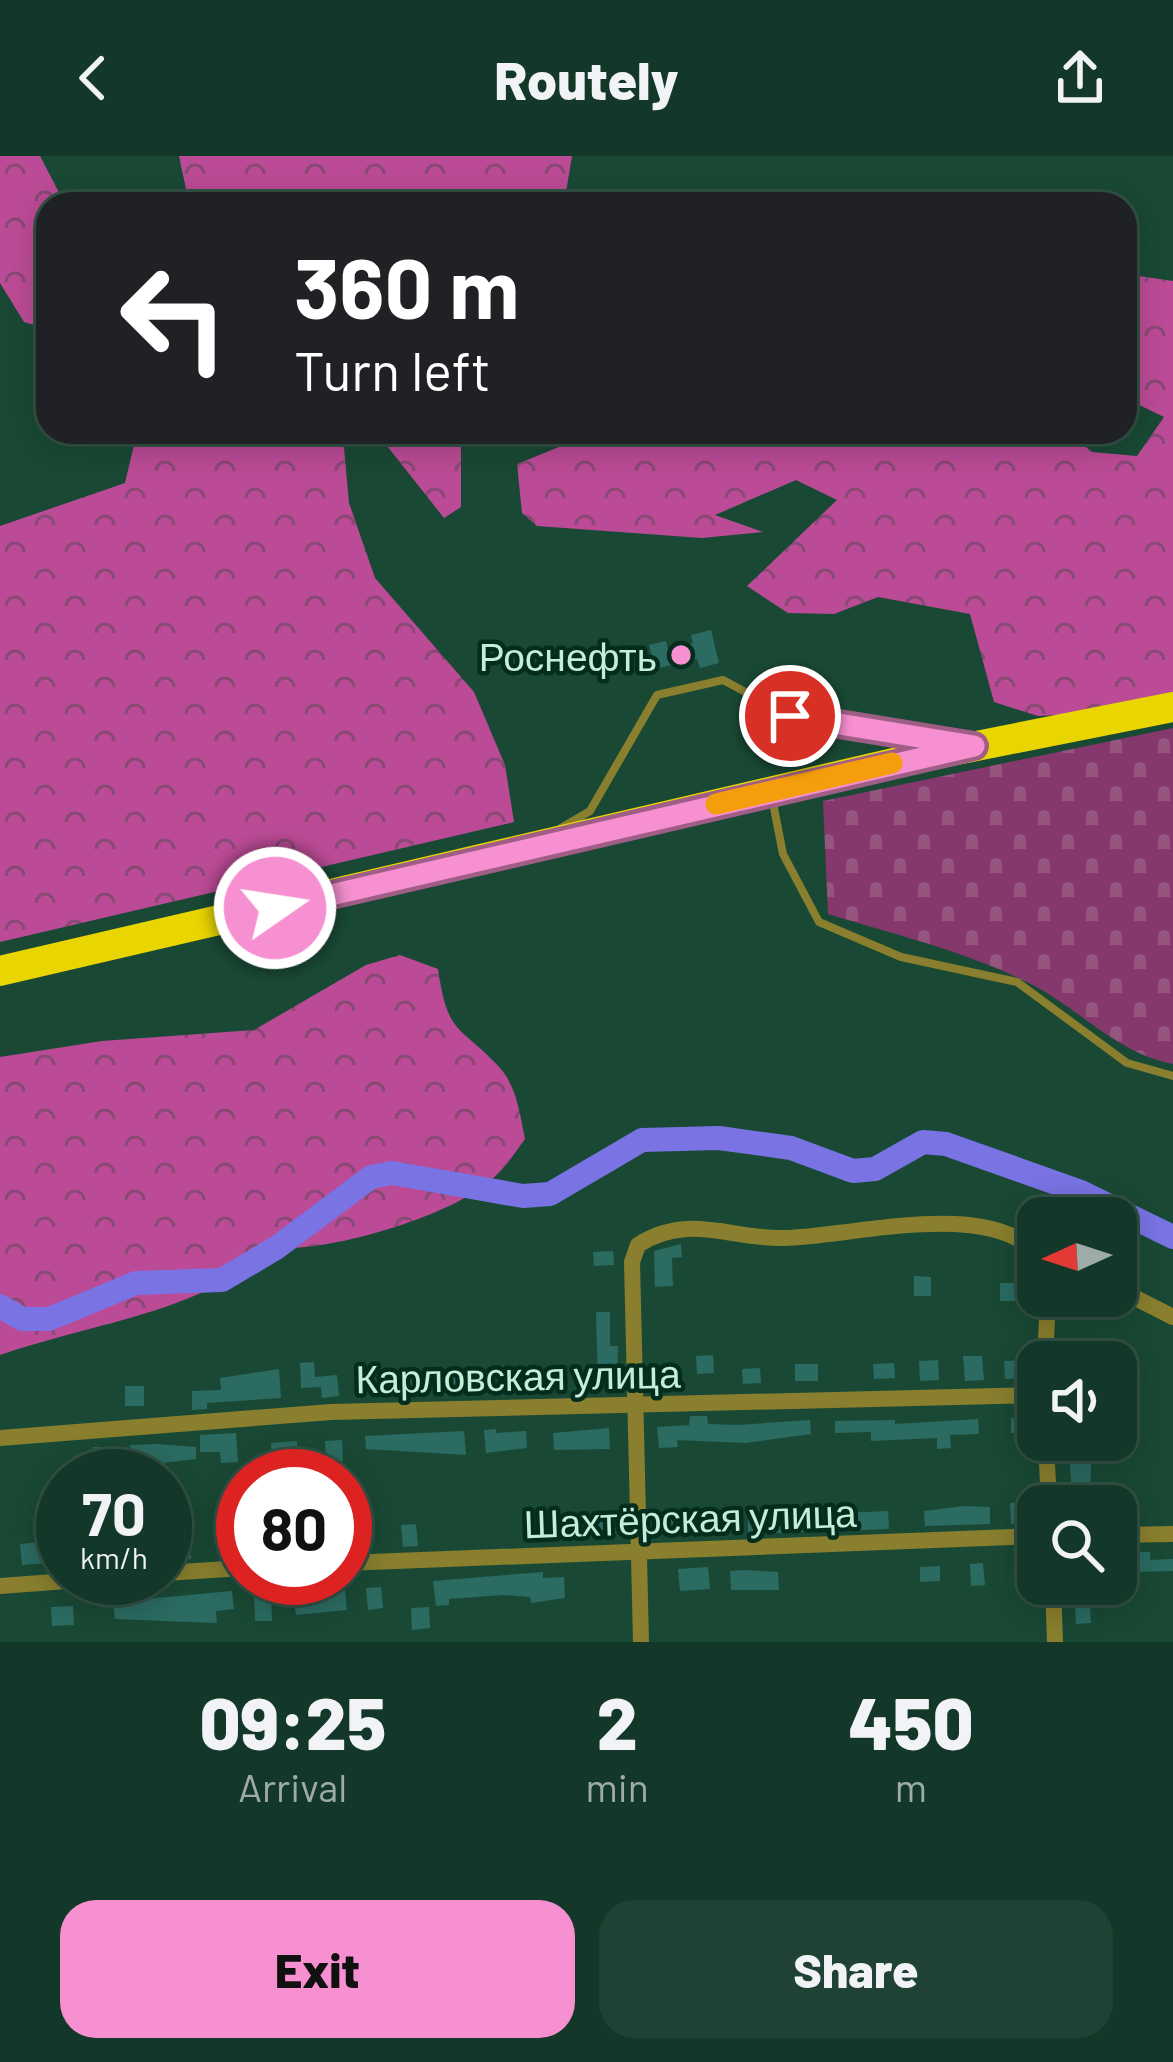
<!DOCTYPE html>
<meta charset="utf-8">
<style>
body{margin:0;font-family:Barlow,sans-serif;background:#204234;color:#f1f3f6;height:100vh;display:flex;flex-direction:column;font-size:45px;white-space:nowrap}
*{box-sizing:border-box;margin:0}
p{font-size:39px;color:#9daca8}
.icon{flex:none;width:66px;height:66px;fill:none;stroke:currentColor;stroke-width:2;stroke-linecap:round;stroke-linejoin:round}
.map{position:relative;height:1486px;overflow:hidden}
.panel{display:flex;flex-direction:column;background:#133728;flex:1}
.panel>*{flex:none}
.guide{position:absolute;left:36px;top:36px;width:1101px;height:252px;border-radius:36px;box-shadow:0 6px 30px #0003,0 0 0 3px #325145;background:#202124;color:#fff;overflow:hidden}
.needle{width:78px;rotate:267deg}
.controls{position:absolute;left:1017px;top:1041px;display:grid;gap:24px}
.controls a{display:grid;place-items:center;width:120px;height:120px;border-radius:24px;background:#133728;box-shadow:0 6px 30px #0003,0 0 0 3px #325145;font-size:60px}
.speed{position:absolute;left:36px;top:1293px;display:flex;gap:24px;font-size:60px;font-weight:700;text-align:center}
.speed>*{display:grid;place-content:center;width:156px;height:156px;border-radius:50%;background:#133728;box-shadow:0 6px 30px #0003,0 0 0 3px #325145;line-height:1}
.speed small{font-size:30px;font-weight:400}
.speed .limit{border:18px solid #d22;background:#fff;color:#111}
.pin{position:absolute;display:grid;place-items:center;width:102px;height:102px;color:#fff;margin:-51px;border:6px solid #fff;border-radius:50%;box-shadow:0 3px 12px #0007}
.me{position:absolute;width:132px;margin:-66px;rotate:77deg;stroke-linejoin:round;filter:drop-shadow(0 0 9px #0008)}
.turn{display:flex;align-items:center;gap:42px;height:252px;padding:0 60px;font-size:54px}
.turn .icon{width:156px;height:156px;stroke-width:2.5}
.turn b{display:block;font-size:84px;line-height:102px}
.eta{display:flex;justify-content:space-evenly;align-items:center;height:204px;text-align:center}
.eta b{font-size:72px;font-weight:800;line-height:84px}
.cta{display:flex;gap:24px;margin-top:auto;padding:24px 60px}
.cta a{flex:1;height:138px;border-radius:36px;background:#f690d0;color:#111;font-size:48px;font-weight:800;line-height:138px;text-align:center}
.cta a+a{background:#204234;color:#f1f3f6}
header{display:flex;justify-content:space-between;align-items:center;height:156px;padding:0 60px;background:#133728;font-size:54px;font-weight:800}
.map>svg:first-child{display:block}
</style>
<header><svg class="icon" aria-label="back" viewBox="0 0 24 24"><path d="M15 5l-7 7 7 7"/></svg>Routely<svg class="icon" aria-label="share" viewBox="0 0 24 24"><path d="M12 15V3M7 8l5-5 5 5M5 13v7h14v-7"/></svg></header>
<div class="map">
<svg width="1173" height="1486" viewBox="0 0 1173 1486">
<defs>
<pattern id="forest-crowns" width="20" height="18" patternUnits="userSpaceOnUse" patternTransform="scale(3)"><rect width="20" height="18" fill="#bb4b96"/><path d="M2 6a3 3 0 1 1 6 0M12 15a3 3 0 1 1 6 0" fill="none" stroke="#884974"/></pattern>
<pattern id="cemetery-stones" width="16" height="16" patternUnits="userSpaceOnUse" patternTransform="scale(3)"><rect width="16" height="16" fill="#85386b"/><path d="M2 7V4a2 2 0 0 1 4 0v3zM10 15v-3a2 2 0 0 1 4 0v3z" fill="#95557f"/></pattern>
</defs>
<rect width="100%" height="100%" fill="#194935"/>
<!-- forest -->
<g fill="url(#forest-crowns)">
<polygon points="0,0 40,0 65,48 48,48 48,173 24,166 0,127"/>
<polygon points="179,0 572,0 564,48 197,48 186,33"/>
<polygon points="1125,118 1173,125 1173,553 1038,560 994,546 970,458 878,441 834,458 788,457 747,430 837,344 796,324 715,359 763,376 702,382 537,370 522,357 517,308 559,291 550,276 1067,276 1092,296 1137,300 1164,261 1125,242"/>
<polygon points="137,276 328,276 344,292 349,347 375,422 474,536 505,609 514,666 0,786 0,370 125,327"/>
<polygon points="376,276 461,276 461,351 444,362"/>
<path d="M400 799 438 813C448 882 460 868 500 912 517 931 520 959 525 983 512 1001 500 1019 481 1032 435 1064 331 1095 276 1092 195 1158 96 1166 0 1199V901L102 885 254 874 366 809Z"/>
</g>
<!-- cemetery -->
<path fill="url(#cemetery-stones)" d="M1173 572V908C1116 897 1079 852 1029 827 965 795 896 779 828 758L823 645Z"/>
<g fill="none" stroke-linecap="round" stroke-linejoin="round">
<!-- river -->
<polyline stroke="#7973e4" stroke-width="24" points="0,1150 22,1163 49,1163 136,1127 222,1124 276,1092 371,1021 392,1017 523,1040 550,1038 642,984 719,982 791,992 853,1015 875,1013 923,986 946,988 1081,1036 1173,1081"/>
</g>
<!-- building -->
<g fill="#2b6b62">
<polygon points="711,474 719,507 700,512 697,503 655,513 649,489 666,485 668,493 693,487 691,479"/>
<polygon points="681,1088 682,1101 672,1102 673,1130 655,1131 654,1095"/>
<polygon points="613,1095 614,1109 594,1110 593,1096"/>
<polygon points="914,1120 931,1121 931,1140 914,1140"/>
<rect x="1000" y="1127" width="26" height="18"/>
<polygon points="596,1156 610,1156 610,1190 618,1190 617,1227 598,1228"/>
<polygon points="713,1199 714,1217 697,1218 696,1200"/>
<polygon points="963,1200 982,1200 984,1224 965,1225"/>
<polygon points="938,1204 939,1224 920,1225 919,1205"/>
<polygon points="1027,1204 1028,1222 1005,1223 1004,1205"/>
<polygon points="314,1206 315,1221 337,1219 339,1240 322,1242 321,1231 301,1232 300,1207"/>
<polygon points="894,1207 895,1222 874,1223 873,1208"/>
<rect x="795" y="1208" width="23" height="17"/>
<polygon points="760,1212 761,1227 743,1228 742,1213"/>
<polygon points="279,1213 281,1242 207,1247 207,1253 192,1254 192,1235 221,1234 220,1222"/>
<polygon points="563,1214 564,1233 507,1239 506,1216"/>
<polygon points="655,1215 672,1215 673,1233 655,1233"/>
<polygon points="461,1217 462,1238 439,1239 438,1232 404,1234 403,1218"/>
<rect x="125" y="1230" width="19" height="20"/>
<polygon points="690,1260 707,1260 708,1268 738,1269 810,1264 811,1278 745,1287 677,1284 678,1291 659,1292 657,1271 689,1269"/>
<polygon points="1029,1260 1030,1276 1011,1277 1011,1262"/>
<polygon points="978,1263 979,1278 950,1279 951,1292 937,1293 937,1282 871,1285 871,1276 835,1277 835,1265 895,1264 895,1268"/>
<polygon points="609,1272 610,1293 554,1294 553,1277"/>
<polygon points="496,1273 496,1277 526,1275 527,1292 486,1297 484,1274"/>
<polygon points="464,1275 466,1299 366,1293 365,1280"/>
<polygon points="236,1277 238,1306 221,1307 220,1296 200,1296 200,1279"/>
<polygon points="342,1284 343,1305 326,1306 325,1285"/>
<polygon points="1085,1284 1091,1307 1090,1350 1073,1350 1068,1285"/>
<polygon points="297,1285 298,1304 272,1306 271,1287"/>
<polygon points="157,1288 196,1291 196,1303 130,1311 130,1289"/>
<rect x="93" y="1291" width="15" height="20"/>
<polygon points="1032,1346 1033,1367 1011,1368 1010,1347"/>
<polygon points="964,1350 990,1351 990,1368 925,1370 924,1355"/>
<polygon points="888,1355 889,1373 748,1378 748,1361"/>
<polygon points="615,1356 616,1378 572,1383 571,1369 593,1366 593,1357"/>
<polygon points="679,1356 680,1377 661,1378 660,1358"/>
<polygon points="416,1368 418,1390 403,1391 401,1369"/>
<polygon points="190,1382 191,1403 174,1404 172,1383"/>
<polygon points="42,1386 42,1391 63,1390 63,1406 22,1409 20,1388"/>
<polygon points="1133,1396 1150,1396 1150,1404 1173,1403 1173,1415 1134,1416"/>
<polygon points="983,1407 985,1429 971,1430 970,1408"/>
<polygon points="940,1410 940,1425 920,1426 920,1411"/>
<polygon points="708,1411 710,1433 680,1435 678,1413"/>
<polygon points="746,1414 778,1416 779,1434 731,1434 730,1415"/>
<polygon points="543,1416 543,1422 564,1421 565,1442 531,1447 530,1441 503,1439 449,1443 449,1449 436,1450 433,1425"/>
<polygon points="381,1431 383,1452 368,1454 366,1432"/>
<polygon points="345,1434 347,1454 296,1459 293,1438"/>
<polygon points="232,1435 234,1453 216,1455 217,1467 115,1463 113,1446"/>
<polygon points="271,1438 272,1465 255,1465 254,1439"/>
<polygon points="1075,1448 1090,1448 1091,1467 1076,1468"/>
<polygon points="73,1450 74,1469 52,1470 51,1451"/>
<polygon points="429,1451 430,1472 412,1474 411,1452"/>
</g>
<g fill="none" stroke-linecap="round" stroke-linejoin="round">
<!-- lane -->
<g stroke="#897f2e" stroke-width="8">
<polyline points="772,642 783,698 819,766 901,801 1017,826 1127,907 1173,920"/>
<polyline points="561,672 590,655 657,539 723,524 790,560 943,585"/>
</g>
<!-- street -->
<g stroke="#897f2e" stroke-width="16">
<polyline points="1116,1132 1173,1161"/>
<polyline points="1045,1206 1048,1140"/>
<polyline points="0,1282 331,1256 1038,1239"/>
<polyline points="1046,1284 1049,1350"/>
<polyline points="1116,1379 1173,1378"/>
<polyline points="345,1407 1038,1380"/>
<polyline points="165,1417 243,1412"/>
<polyline points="1053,1428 1055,1486"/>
<polyline points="0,1430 107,1422"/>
<path d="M641 1486 632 1106 638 1089C688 1056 733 1084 784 1082 851 1081 989 1041 1038 1099"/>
</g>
<!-- highway -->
<polyline stroke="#e9d500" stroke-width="30" points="0,815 906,604 1173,551"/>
</g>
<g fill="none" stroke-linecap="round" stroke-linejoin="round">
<!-- route casing -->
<g stroke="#a05e87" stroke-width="30">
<polyline id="route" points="275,752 974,590 790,560"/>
</g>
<!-- route -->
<use href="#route" stroke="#f690d0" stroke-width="21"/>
<!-- slow -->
<polyline stroke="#f59e0b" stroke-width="21" points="716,648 892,607"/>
</g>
<!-- markers -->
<circle fill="#f690d0" stroke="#052d1e" stroke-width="4.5" cx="681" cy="499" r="12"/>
<g text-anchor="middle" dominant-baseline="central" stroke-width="9" stroke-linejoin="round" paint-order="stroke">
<!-- poi labels -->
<g font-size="39" fill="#c4eed8" stroke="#052d1e" text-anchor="end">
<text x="657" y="499">Роснефть</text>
</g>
<!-- street labels -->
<g font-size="39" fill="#c4eed8" stroke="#052d1e">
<text transform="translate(518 1219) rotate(-1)">Карловская улица</text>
<text transform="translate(690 1361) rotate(-2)">Шахтёрская улица</text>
</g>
</g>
</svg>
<div class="controls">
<a><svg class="needle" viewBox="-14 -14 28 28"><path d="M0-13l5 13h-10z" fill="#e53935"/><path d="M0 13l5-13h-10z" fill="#9daca8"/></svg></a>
<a><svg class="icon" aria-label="sound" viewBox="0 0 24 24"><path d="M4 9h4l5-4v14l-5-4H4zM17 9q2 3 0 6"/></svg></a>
<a><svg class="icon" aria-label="search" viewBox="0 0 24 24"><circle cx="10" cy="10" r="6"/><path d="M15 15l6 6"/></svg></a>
</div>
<div class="speed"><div>70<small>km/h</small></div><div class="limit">80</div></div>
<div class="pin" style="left:790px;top:560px;background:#d93025"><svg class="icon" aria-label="arrive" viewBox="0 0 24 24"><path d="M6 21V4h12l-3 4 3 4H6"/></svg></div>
<svg class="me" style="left:275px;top:752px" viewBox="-20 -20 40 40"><circle r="17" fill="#f690d0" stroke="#fff" stroke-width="3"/><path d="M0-11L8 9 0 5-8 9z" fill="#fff"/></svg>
<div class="guide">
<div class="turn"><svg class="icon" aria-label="left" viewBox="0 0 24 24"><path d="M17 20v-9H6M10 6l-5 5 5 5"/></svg><div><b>360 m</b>Turn left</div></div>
</div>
</div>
<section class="panel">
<div class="eta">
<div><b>09:25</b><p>Arrival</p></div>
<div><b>2</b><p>min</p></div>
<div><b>450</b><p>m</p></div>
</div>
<div class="cta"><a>Exit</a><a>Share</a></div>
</section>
